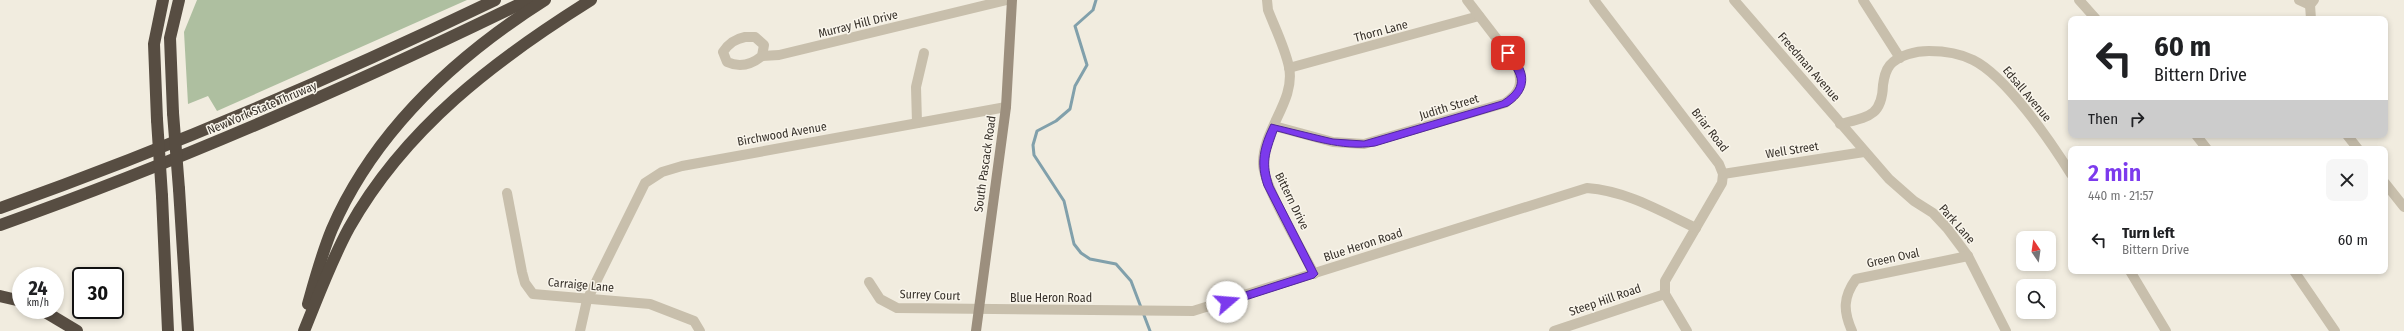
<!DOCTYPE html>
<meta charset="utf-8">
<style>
body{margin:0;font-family:"Fira Sans Condensed",sans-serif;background:#f6f6f6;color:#202124;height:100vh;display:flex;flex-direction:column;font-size:15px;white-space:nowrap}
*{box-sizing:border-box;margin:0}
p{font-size:13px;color:#757577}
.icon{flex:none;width:22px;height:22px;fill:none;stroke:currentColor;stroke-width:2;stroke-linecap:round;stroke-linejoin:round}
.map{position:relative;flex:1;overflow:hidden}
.side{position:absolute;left:2068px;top:146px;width:320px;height:128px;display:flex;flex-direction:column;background:#fff;border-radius:8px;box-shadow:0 2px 6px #0003}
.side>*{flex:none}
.guide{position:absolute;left:2068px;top:16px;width:320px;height:122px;border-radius:8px;box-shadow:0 2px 6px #0003;background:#fff;color:#202124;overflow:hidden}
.needle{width:26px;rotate:347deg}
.fabs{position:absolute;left:2016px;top:231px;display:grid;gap:8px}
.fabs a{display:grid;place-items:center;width:40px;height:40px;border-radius:8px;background:#fff;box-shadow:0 2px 6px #0003;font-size:20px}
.speed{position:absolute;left:12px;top:267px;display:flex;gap:8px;font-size:20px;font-weight:700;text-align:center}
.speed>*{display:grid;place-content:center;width:52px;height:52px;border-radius:50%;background:#fff;box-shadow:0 2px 6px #0003;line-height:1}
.speed small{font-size:10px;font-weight:400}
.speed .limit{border:2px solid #111;border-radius:6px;background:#fff;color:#111}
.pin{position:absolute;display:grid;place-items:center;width:34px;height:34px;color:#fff;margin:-17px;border-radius:8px;box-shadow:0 2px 6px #0006}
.me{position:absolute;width:44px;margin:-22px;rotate:72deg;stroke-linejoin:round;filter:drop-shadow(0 0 3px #0008)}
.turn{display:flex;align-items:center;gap:14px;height:84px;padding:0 20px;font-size:18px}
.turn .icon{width:52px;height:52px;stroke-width:2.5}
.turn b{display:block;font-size:28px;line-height:34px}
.then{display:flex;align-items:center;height:38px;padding:0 20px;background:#0003;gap:8px;font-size:15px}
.round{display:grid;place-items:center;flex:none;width:42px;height:42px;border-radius:8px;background:#f6f6f6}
.head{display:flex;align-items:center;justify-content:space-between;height:68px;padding:0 20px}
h1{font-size:24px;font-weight:600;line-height:30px;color:#7c3aed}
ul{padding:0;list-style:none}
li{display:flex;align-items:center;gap:12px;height:52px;padding:0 20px}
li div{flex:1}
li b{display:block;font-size:15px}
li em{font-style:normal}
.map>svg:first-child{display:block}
</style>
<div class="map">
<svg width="2404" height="331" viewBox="0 0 2404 331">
<rect width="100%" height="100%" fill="#f1ecdf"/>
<!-- green -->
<polygon fill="#aebfa0" points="197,0 467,0 217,111 208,96 188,104 184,32"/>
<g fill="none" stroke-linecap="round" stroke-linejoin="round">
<!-- stream -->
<polyline stroke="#81a0ab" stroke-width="3" points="1096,0 1093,10 1075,26 1087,65 1075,86 1070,109 1056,121 1037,131 1033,145 1034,155 1064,201 1074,244 1081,253 1090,259 1116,264 1131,281 1150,331"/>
<!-- street -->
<g stroke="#c8bfac" stroke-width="10">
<path d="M1267 0 1268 10C1275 28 1285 48 1289 67 1296 101 1262 130 1263 164 1264 187 1302 250 1314 274"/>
<polyline points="1594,0 1719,164 1723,174 1722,183 1665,281 1665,294 1687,331"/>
<polyline points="1734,0 1889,179 1914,201 1933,213 1947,228 1968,256 2006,331"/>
<polyline points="1863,0 1900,58"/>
<polyline points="2079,0 2096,19"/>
<polyline points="2299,0 2310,5"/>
<polyline points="2311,19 2310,5 2314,0"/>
<path d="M745 37H755L764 45 762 56C751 65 740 68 727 62L723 52C729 43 735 39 745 37Z"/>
<polyline points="762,56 779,55 1007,0"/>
<polyline points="1289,68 1479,16"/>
<polyline points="917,123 916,87 924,53"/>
<path d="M1840 124C1867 117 1882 117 1883 85 1884 78 1885 71 1890 65 1899 55 1916 51 1929 51 1945 51 1959 53 1973 60 2006 76 2051 142 2071 174"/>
<path d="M1274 126 1333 142 1364 144 1505 103C1521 92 1523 83 1517 65L1467 0"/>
<polyline points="2196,135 2207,149"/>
<polyline points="2347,135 2358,149"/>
<polyline points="1723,174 1864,152"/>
<polyline points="2385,183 2404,207"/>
<polyline points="507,193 522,272 525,283 533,294 650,304 694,321 700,331"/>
<polyline points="2130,271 2166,331"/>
<polyline points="2294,271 2335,331"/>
<path d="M869 282 880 299 897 308 1193 311 1587 188C1627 191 1660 211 1696 228"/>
<polyline points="580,331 587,300 645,183 662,172 682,166 1006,107"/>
<polyline points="1554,331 1665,294"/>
<path d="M1852 331C1843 311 1843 297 1856 279L1968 256"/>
</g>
<!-- secondary -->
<polyline stroke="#9c8f7e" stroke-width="10" points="976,331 1006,107 1012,0"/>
<!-- highway -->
<g stroke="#574d42" stroke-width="12">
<polyline points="173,113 170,38 179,0"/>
<polyline points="157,120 154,44 163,0"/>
<polyline points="179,189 188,331"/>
<polyline points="162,196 168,331"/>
<path d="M0 208C169 148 333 78 495 0"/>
<path d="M0 225C181 161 356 84 528 0"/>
<polyline points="0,296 21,301"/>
<path d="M308 304C315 279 322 253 332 229 375 130 455 57 545 0"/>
<polyline points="42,310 77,331"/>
<path d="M304 331C318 297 331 261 349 228 405 128 495 60 591 0"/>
</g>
<!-- highway-bridge -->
<g stroke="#574d42" stroke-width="12">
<polyline points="173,113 179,189"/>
<polyline points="157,120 162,196"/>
</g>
</g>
<!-- route -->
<path fill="#7c3aed" stroke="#51269a" d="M1508 50C1513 51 1515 57 1519 61 1532 79 1525 95 1508 106L1375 146C1341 151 1309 139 1277 131 1269 154 1265 162 1273 186L1318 274 1314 278 1227 306 1223 305V299L1308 272 1264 186C1256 163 1260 146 1271 124L1333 139 1364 141 1502 101C1528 84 1516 74 1503 53Z"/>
<g text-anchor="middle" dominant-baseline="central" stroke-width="3" stroke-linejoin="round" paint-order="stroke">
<!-- street labels -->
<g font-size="12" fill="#37312a" stroke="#f9f5eb">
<text transform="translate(858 24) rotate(-14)">Murray Hill Drive</text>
<text transform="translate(1381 31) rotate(-15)">Thorn Lane</text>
<text transform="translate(1809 67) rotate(49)">Freedman Avenue</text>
<text transform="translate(2027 94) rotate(50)">Edsall Avenue</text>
<text transform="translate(1449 107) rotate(-17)">Judith Street</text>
<text transform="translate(262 108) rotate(-23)">New York State Thruway</text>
<text transform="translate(1710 130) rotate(52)">Briar Road</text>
<text transform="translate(782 134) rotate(-10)">Birchwood Avenue</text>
<text transform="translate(1792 150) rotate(-9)">Well Street</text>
<text transform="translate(985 164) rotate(-82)">South Pascack Road</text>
<text transform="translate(1292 201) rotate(64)">Bittern Drive</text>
<text transform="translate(1957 224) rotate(49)">Park Lane</text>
<text transform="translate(1363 245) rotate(-18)">Blue Heron Road</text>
<text transform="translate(1893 258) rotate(-12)">Green Oval</text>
<text transform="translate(581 285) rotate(5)">Carraige Lane</text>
<text transform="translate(930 295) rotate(2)">Surrey Court</text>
<text x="1051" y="298">Blue Heron Road</text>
<text transform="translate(1605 300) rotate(-19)">Steep Hill Road</text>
</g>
</g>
</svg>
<div class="fabs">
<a><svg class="needle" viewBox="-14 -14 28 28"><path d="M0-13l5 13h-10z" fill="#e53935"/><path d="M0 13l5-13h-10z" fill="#757577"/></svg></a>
<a><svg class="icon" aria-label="search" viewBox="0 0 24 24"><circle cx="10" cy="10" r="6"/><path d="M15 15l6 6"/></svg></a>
</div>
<div class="speed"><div>24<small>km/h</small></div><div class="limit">30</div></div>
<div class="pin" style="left:1508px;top:53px;background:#d93025"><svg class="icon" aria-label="arrive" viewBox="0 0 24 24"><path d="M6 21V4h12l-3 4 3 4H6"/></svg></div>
<svg class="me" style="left:1227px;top:302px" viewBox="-20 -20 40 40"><circle r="19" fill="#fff"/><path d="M0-13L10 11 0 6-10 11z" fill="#7c3aed"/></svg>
<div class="guide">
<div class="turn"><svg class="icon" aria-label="left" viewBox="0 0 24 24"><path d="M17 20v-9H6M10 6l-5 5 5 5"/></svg><div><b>60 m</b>Bittern Drive</div></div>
<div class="then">Then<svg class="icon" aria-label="right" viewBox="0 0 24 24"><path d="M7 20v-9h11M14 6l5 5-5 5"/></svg></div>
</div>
<section class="side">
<div class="head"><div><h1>2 min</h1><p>440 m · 21:57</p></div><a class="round"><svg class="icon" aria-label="close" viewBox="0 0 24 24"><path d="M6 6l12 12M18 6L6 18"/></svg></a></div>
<ul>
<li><svg class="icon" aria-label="left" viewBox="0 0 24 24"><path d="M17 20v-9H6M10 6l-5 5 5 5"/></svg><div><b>Turn left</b><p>Bittern Drive</p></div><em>60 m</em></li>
</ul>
</section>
</div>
